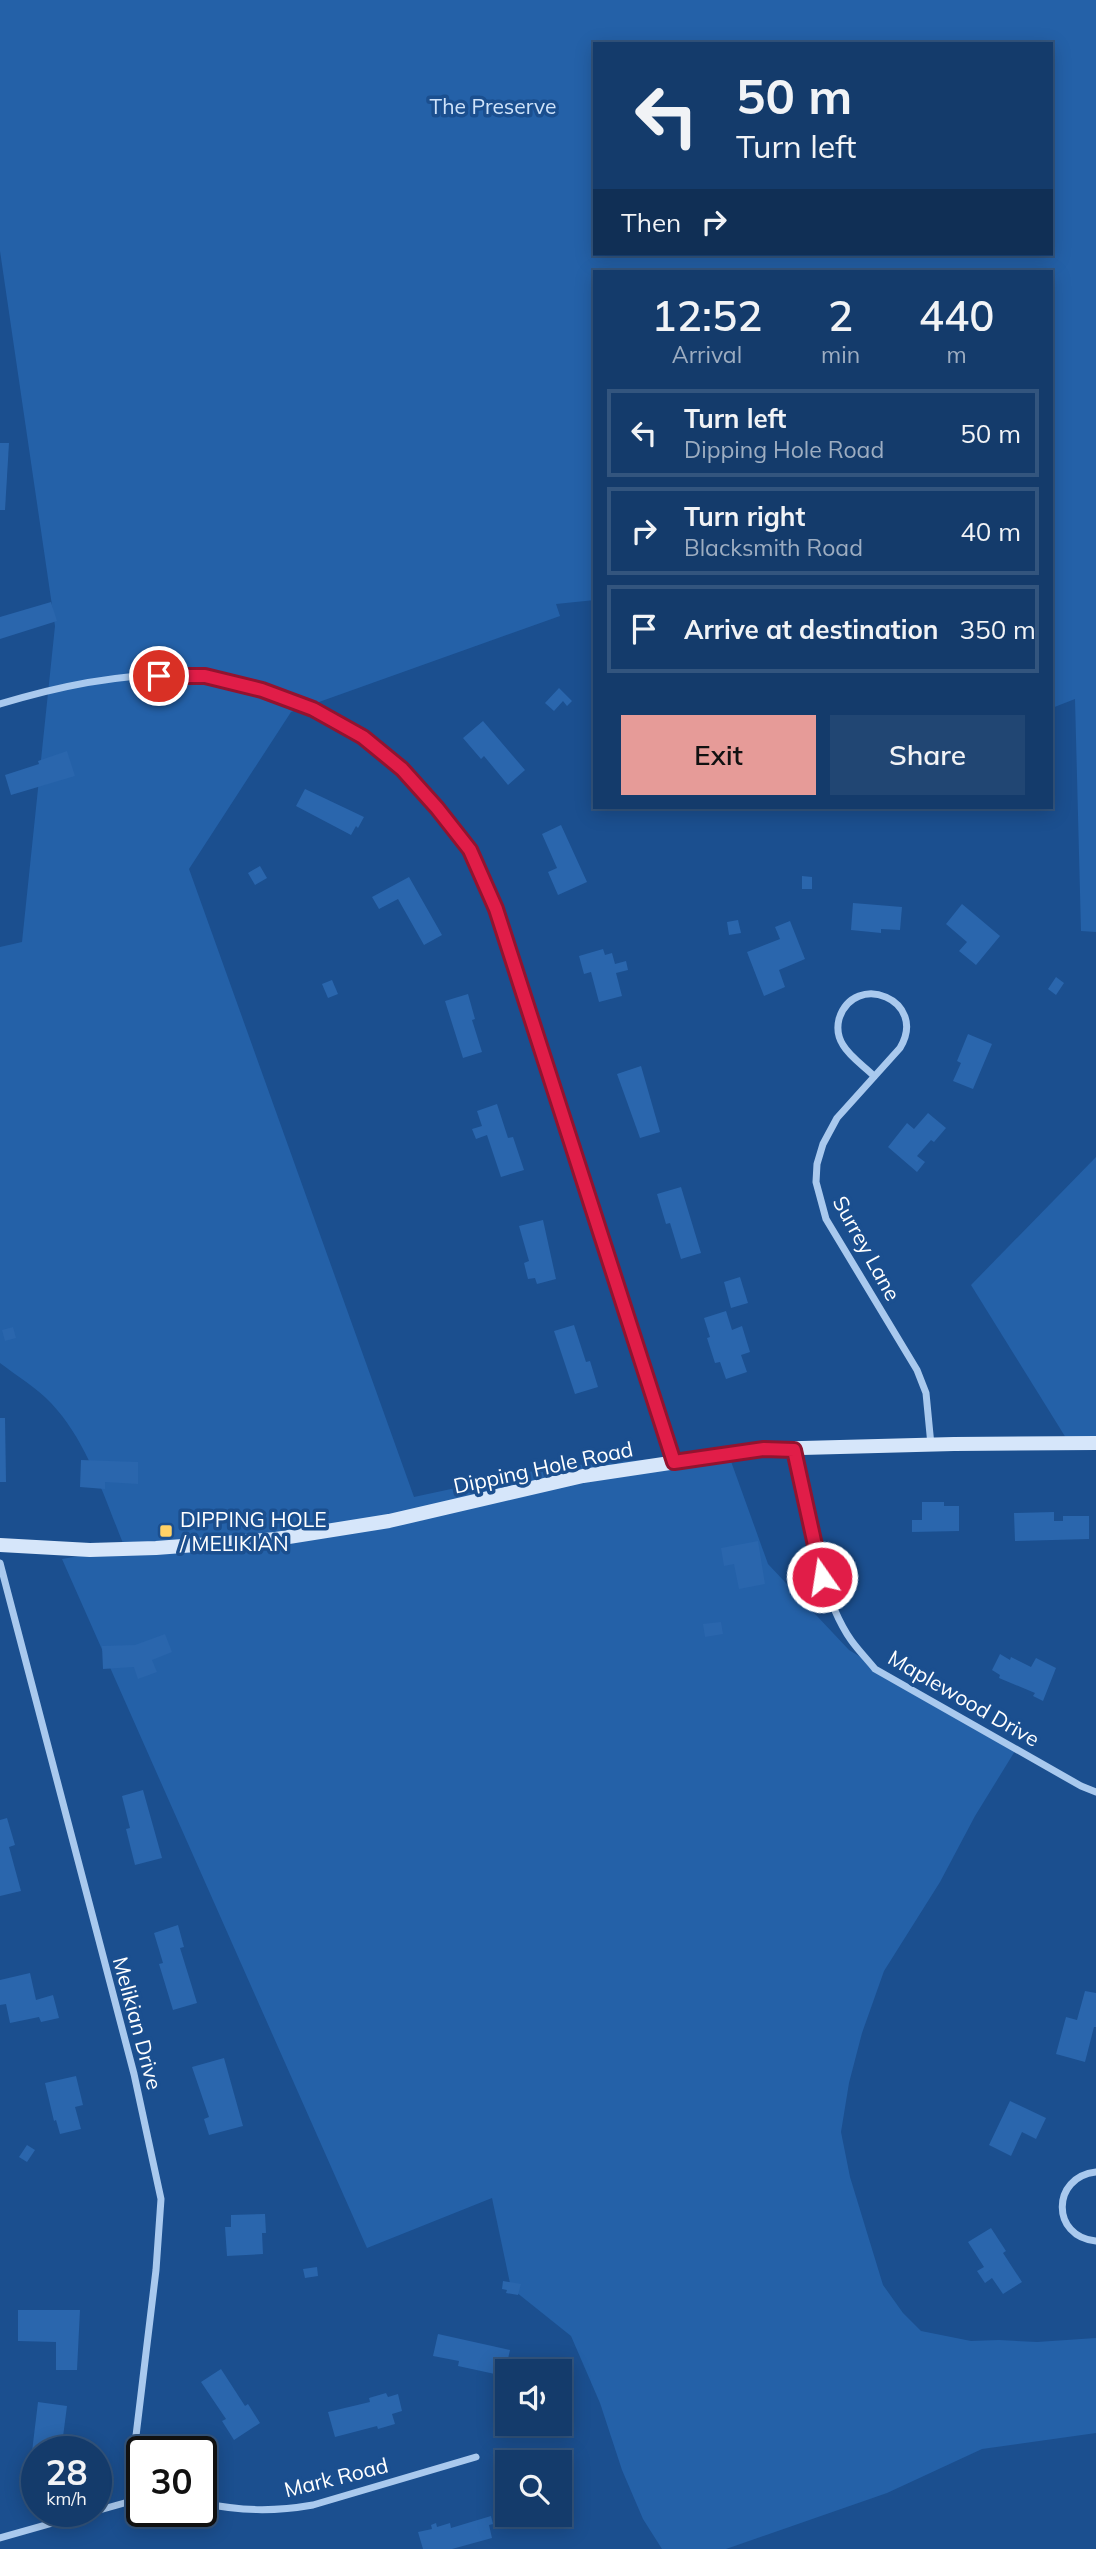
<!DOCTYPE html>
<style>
body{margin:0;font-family:Mulish,sans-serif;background:#214673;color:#f1f3f6;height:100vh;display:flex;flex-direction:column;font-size:26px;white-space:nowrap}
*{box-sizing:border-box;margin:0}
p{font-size:23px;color:#9dadc1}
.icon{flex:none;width:38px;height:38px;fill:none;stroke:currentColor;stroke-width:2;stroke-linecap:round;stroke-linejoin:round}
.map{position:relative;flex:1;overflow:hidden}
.panel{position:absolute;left:593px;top:270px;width:460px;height:539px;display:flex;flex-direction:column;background:#143b6b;border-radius:0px;box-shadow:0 4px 18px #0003,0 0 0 2px #33557e}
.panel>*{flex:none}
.top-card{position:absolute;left:593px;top:42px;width:460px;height:214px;border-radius:0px;box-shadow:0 4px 18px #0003,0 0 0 2px #33557e;background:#143b6b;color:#f1f3f6;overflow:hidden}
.buttons{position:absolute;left:495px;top:2359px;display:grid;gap:14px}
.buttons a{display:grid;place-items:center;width:77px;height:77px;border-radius:0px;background:#143b6b;box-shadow:0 4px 18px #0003,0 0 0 2px #33557e;font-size:35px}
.speed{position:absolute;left:21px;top:2436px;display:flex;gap:14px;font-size:35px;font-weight:700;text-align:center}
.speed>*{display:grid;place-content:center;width:91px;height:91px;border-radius:50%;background:#143b6b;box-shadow:0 4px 18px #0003,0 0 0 2px #33557e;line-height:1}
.speed small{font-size:18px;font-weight:400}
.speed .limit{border:4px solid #111;border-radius:10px;background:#fff;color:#111}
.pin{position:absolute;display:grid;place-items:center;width:60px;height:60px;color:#fff;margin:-30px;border:4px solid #fff;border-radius:50%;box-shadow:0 2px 7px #0007}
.me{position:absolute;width:77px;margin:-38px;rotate:347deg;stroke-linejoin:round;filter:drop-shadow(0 0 5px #0008)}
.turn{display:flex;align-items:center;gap:24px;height:147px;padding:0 28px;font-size:32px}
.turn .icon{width:91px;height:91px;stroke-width:2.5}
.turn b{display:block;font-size:49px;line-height:60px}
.then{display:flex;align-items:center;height:66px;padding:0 28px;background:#0003;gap:14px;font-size:26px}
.eta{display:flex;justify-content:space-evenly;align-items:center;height:119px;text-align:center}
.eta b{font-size:42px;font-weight:600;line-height:49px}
.cta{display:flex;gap:14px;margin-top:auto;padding:14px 28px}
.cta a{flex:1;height:80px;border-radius:0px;background:#e69b98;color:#111;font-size:28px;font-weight:600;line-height:80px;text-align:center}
.cta a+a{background:#214673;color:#f1f3f6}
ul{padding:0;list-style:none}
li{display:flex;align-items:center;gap:21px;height:88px;margin:0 14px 10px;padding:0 14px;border:4px solid #33557e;border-radius:0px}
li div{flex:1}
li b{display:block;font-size:26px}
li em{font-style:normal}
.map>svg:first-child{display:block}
</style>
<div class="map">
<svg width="1096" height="2549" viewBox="0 0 1096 2549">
<rect width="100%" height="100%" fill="#1b4f8f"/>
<!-- green -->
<g fill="#2461a8" fill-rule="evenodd">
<path d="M0 0H1096V932L1081 931 1075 699 1052 708V271H595V600L556 604 560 616 291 712 189 869 414 1497 552 1467 728 1453 768 1564 849 1650 1015 1751 975 1816 940 1882 884 1971 862 2033 849 2083 841 2132 850 2177 883 2285 903 2313 921 2331 971 2341 999 2340 1037 2342 1096 2338V2433L982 2449 887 2493 726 2549H662L643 2519 622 2470 600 2403 571 2336 511 2288 492 2198 367 2248 62 1559 125 1548C105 1500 88 1442 51 1403 37 1388 17 1376 0 1363V947L22 942 55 626 0 251ZM595 44H1052V254H595Z"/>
<polygon points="1096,1157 1096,1438 1066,1438 971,1285"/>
</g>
<!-- building -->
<g fill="#2a66ad">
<polygon points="0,443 9,443 5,510 0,510"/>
<polygon points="51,602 57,621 0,639 0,617"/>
<polygon points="559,688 572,701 567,706 563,701 554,711 545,703"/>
<polygon points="483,721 525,770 508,785 484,756 481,759 463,738"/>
<polygon points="67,751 75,776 11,795 5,775 39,764 38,761"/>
<polygon points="305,789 364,817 358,828 356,826 351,835 296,806"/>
<polygon points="561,825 587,882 558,895 548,872 557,868 542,834"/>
<polygon points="260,866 267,878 255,885 248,873"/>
<polygon points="802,876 812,877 812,889 802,889"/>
<polygon points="409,877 442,935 424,945 398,899 379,909 372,897"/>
<polygon points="853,903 902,907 900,930 881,929 881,933 851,930"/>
<polygon points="962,904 1000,936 976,965 959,951 967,942 946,924"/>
<polygon points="738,920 741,933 729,935 727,922"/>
<polygon points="790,921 805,959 779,970 785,987 764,996 747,952 780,939 775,927"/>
<polygon points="603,949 605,955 612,953 615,964 626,961 628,970 616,973 622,996 599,1002 591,972 584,974 579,956"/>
<polygon points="1056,977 1064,983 1056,995 1048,989"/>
<polygon points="332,980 338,994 328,998 322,984"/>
<polygon points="468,994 475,1019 472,1020 482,1052 463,1058 445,1001"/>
<polygon points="968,1034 992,1044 973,1089 953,1081 961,1063 957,1061"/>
<polygon points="641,1066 660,1132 640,1138 617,1074"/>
<polygon points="497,1104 508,1138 513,1137 524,1170 501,1177 487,1135 476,1139 472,1129 482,1126 477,1111"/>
<polygon points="928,1113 946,1128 934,1142 931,1140 917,1156 925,1162 917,1172 888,1147 907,1123 914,1129"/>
<polygon points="681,1187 701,1253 681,1259 670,1223 666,1224 657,1194"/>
<polygon points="543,1220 556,1279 537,1284 535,1278 528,1279 524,1263 529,1261 519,1226"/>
<polygon points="740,1277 748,1303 731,1308 724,1282"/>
<polygon points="726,1311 732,1330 742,1326 750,1352 741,1355 747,1372 726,1379 720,1362 715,1363 707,1338 710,1337 704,1318"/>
<polygon points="574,1325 586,1362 590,1361 598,1387 575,1394 554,1331"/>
<polygon points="13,1327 16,1338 5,1341 2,1330"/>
<polygon points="0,1418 5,1418 6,1482 0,1482"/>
<polygon points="81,1460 138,1462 138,1484 105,1482 105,1489 80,1487"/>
<polygon points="922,1502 944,1502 944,1506 959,1506 959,1531 912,1532 912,1520 922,1520"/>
<polygon points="1054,1512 1054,1521 1063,1521 1063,1516 1089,1516 1089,1539 1015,1541 1014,1513"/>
<polygon points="758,1541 765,1584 739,1589 734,1564 724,1566 721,1548"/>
<polygon points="721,1622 723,1634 705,1637 703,1624"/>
<polygon points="165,1634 172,1652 152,1660 157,1672 138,1679 134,1667 103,1669 102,1646 135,1645"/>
<polygon points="1000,1654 1010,1660 1011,1657 1031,1667 1036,1658 1056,1668 1043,1701 1033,1696 1035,1693 999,1678 1000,1675 992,1670"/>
<polygon points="143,1790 162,1858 135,1865 126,1829 130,1828 122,1796"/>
<polygon points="7,1818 15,1845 9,1847 21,1891 0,1896 0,1820"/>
<polygon points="178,1925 184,1947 180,1948 197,2003 173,2010 159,1964 163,1963 154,1933"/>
<polygon points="30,1973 36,2000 53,1995 59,2018 41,2022 39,2017 10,2023 6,2004 0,2005 0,1980"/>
<polygon points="1085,1991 1096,1993 1096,2027 1094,2027 1085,2062 1056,2054 1066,2017 1077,2020"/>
<polygon points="224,2058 243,2126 209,2135 204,2119 209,2117 192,2067"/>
<polygon points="76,2076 83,2105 75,2107 81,2129 60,2134 56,2120 54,2121 45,2083"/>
<polygon points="1010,2101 1046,2118 1036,2139 1022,2132 1011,2156 989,2145"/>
<polygon points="27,2145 35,2150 27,2162 19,2157"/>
<polygon points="265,2214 266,2233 262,2233 263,2254 227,2256 225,2227 231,2227 231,2215"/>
<polygon points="991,2228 1006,2251 1003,2253 1022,2282 1003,2294 992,2278 985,2283 977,2271 984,2267 968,2242"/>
<polygon points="317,2267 318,2276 305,2278 303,2269"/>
<polygon points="503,2281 521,2284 518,2295 506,2293 507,2290 502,2289"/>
<polygon points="18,2310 80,2310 77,2370 56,2370 56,2342 18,2341"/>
<polygon points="438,2334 510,2350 504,2376 458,2366 459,2361 433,2356"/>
<polygon points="221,2369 245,2406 248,2404 260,2423 234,2440 222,2421 226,2419 201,2382"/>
<polygon points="386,2393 388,2397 398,2394 402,2411 392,2414 395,2424 378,2429 377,2426 335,2437 328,2412 370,2402 369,2398"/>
<polygon points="38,2402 67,2406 61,2452 37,2452 37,2461 31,2460"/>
<polygon points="491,2516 493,2524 489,2525 492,2538 452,2549 423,2549 418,2532 432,2529 431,2525 436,2523 437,2527 450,2523 451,2528"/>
</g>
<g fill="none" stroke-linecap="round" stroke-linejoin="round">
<!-- minor -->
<g stroke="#a9c9ee" stroke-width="7">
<path d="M0 704C65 684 135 670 204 676 216 678 228 682 240 685 327 705 393 751 447 821 455 831 464 841 470 851 480 869 488 890 496 909L674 1462"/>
<path d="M874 1076C864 1066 850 1057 843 1045 838 1037 837 1027 839 1019 854 970 929 1000 900 1048L837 1118 823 1144 817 1164 816 1182 826 1219 917 1370 926 1393 931 1445"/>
<path d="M794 1450C807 1506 818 1593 851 1640 858 1650 867 1659 875 1669L1081 1786 1096 1792"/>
<polyline points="0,1563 134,2074 161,2199 156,2270 128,2502"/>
<path d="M1096 2172C1051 2177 1051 2237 1096 2241"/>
<path d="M201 2503C241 2511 273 2512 313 2505L476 2457"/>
<polyline points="96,2511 128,2502 142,2501"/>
<polyline points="0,2538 95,2511"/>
</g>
<!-- secondary -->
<polyline stroke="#d6e6fa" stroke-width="14" points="0,1545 90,1550 156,1548 276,1539 389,1521 583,1476 764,1449 954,1444 1096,1443"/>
</g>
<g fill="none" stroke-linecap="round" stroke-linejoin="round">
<!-- route casing -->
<g stroke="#92132f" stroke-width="18">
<polyline id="route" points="159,676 205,676 262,690 313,709 363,737 402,769 437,808 470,850 496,909 674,1462 764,1449 794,1450 822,1577"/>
</g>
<!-- route -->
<use href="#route" stroke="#e11d48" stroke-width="12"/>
</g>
<!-- markers -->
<rect fill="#ffd166" stroke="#1b4f8f" stroke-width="2.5" x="159" y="1524" width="14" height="14" rx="3.5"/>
<g text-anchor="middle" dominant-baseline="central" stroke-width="7" stroke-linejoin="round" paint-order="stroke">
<!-- park labels -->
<g font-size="21" fill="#cfe3fa" stroke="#1b4f8f">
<text x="493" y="106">The Preserve</text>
</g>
<!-- street labels -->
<g font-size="21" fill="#fff" stroke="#1b4f8f">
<text transform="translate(867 1248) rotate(61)">Surrey Lane</text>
<text transform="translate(543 1467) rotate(-12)">Dipping Hole Road</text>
<text transform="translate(964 1698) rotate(30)">Maplewood Drive</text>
<text transform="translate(138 2023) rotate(75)">Melikian Drive</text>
<text transform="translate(336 2477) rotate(-14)">Mark Road</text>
</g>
<!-- poi labels -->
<g font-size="21" fill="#fff" stroke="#1b4f8f" text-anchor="start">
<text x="180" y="1519">DIPPING HOLE<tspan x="180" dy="24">/ MELIKIAN</tspan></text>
</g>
</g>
</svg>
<div class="buttons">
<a><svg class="icon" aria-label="sound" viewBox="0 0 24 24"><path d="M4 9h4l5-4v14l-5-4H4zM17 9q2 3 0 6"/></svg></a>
<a><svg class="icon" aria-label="search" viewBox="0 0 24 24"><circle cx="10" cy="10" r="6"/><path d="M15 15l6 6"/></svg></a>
</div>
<div class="speed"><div>28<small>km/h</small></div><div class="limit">30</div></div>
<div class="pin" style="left:159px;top:676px;background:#d93025"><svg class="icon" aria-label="arrive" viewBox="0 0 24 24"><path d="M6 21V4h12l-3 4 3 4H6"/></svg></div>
<svg class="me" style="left:822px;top:1577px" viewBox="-20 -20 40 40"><circle r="17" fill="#e11d48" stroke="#fff" stroke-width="3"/><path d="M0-11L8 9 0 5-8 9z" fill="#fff"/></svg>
<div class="top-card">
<div class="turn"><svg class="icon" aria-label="left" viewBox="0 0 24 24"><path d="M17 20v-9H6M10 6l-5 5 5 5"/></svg><div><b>50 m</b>Turn left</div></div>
<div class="then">Then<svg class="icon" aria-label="right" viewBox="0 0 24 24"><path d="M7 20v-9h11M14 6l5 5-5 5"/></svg></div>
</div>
<section class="panel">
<div class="eta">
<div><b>12:52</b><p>Arrival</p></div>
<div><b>2</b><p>min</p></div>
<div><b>440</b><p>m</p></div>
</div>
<ul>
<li><svg class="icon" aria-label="left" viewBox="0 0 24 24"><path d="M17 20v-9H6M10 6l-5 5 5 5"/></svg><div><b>Turn left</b><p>Dipping Hole Road</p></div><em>50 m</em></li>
<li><svg class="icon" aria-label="right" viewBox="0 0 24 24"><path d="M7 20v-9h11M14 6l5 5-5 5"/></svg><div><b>Turn right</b><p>Blacksmith Road</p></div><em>40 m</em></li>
<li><svg class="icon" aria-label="arrive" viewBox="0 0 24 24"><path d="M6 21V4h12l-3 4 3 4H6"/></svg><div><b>Arrive at destination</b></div><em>350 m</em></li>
</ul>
<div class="cta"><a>Exit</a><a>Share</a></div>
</section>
</div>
